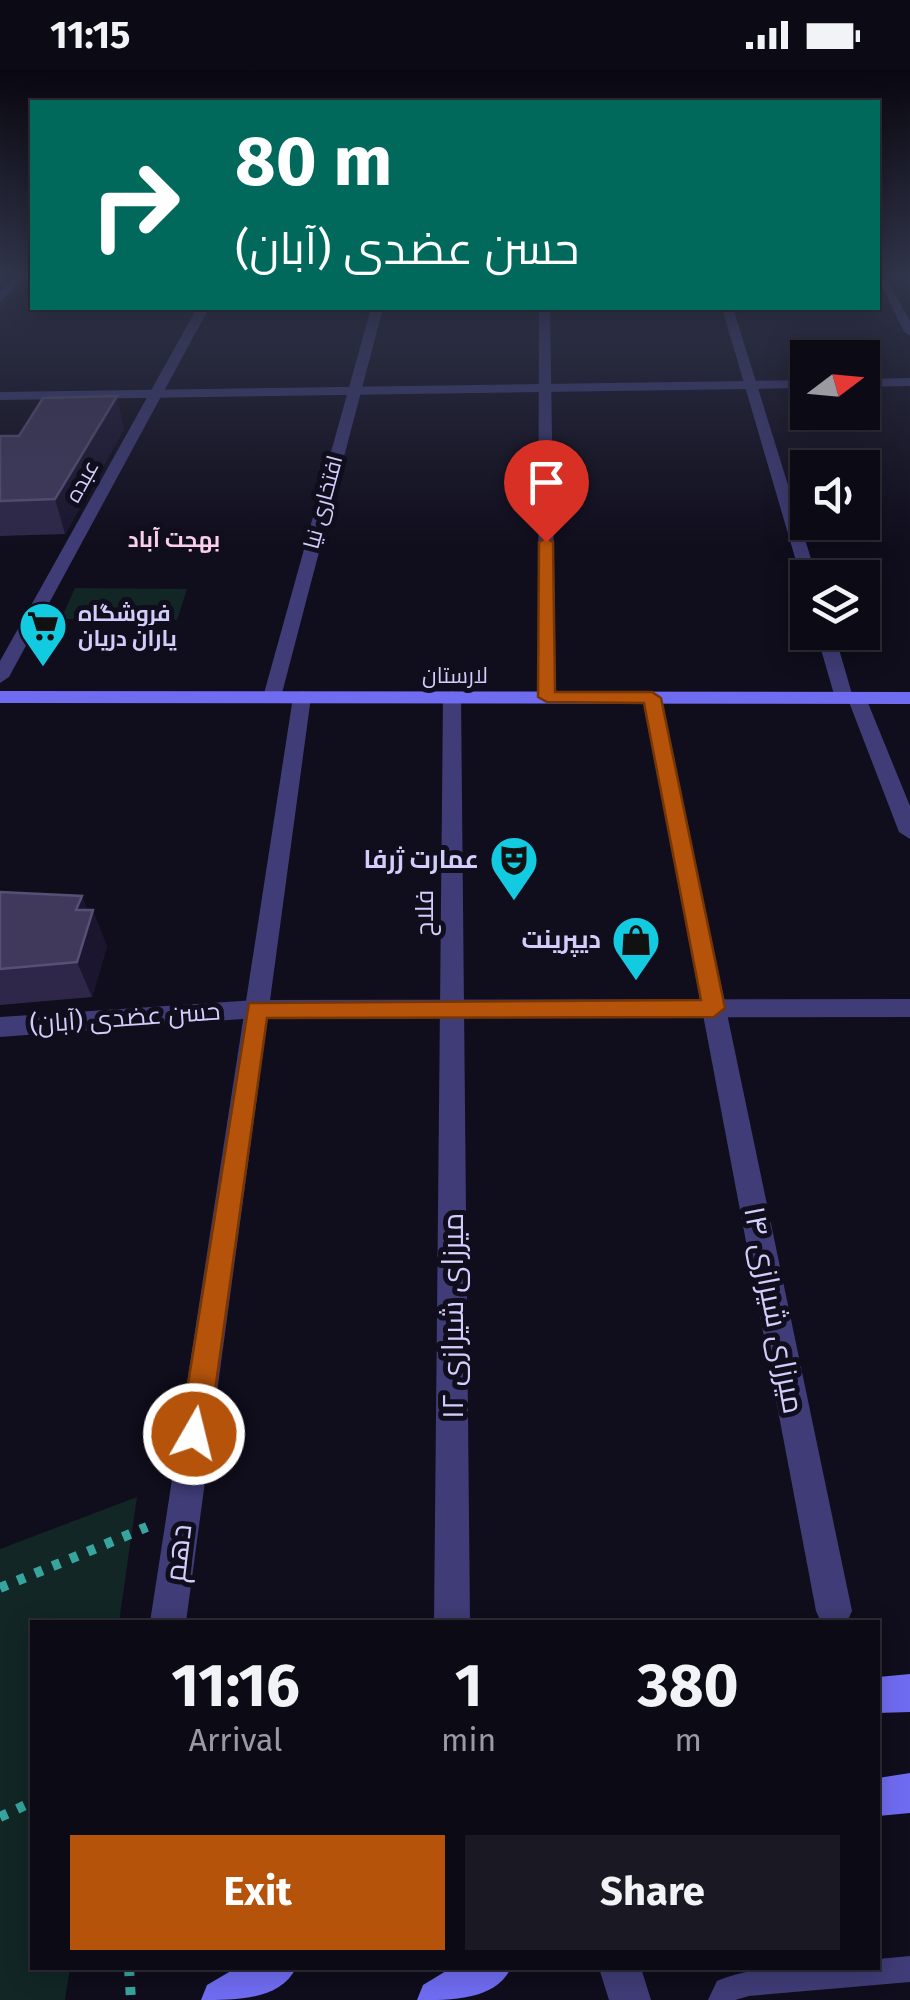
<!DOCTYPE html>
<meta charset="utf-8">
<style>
body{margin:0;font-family:"Fira Sans",Cairo,sans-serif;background:#1a1822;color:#f1f3f6;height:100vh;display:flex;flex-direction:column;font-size:38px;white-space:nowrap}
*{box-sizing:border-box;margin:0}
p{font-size:32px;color:#9a9aa0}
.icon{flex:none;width:55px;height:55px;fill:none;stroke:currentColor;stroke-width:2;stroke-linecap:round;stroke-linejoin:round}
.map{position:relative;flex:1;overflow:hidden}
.drawer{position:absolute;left:30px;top:1550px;width:850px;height:350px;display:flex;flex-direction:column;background:#0c0a15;border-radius:0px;box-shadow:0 5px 25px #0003,0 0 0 2px #2c2b34}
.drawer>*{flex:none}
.guide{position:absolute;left:30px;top:30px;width:850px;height:210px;border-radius:0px;box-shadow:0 5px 25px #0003,0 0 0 2px #2c2b34;background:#00695c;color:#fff;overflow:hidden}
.needle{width:65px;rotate:74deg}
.buttons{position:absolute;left:790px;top:270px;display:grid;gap:20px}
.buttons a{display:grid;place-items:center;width:90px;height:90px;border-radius:0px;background:#0c0a15;box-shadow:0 5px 25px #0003,0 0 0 2px #2c2b34;font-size:50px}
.pin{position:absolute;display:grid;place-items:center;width:85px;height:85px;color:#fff;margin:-102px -42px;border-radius:50% 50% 50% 0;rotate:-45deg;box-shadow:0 0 10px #0007}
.pin .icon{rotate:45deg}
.me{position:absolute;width:110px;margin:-55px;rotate:8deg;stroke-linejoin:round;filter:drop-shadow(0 0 8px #0008)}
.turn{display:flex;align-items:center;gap:35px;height:210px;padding:0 40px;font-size:45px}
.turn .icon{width:130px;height:130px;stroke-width:2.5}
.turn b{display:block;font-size:70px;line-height:85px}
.eta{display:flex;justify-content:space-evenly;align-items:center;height:170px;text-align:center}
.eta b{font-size:60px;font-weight:700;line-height:70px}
.primary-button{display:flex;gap:20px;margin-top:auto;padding:20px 40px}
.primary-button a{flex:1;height:115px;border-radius:0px;background:#b45309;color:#fff;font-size:40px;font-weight:700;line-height:115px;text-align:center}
.primary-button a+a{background:#1a1822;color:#f1f3f6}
.status{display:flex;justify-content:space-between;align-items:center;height:70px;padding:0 50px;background:#0c0a15;direction:ltr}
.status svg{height:28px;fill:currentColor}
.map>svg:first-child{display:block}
</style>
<div class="status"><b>11:15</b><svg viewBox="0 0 49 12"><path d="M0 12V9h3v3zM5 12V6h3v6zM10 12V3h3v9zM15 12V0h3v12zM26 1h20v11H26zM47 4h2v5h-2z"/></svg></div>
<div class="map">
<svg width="910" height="1930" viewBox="0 0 910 1930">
<rect width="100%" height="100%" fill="#100d1c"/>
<!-- green -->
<g fill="#112625">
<polygon points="75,518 187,519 177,550 61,549"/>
<polygon points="137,1427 119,1552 32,1552 32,1898 70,1898 65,1930 0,1930 0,1479"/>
</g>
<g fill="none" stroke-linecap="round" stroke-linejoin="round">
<!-- path-far1 -->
<polyline stroke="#37a59e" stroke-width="8" stroke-dasharray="6 9" stroke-linecap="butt" points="141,1459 151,1455"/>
<!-- path -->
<g stroke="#37a59e" stroke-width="10" stroke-dasharray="8 11" stroke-linecap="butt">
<polyline points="0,1518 147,1457"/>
<polyline points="0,1747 32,1732"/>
<polyline points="129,1898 131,1930"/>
</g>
<!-- service -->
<path fill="#3f3c77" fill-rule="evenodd" d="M910 1886V1912L749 1926 735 1930H708L717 1911C767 1890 825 1898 878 1898V1889Z"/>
<!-- minor -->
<g fill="#3f3c77" fill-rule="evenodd">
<polygon points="878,207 885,207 910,251 910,266 904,262"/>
<polygon points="197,238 209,238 9,607 0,613 0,591"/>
<polygon points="371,238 383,238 281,627 272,633 265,631 263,627"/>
<polygon points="539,238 550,238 556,627 547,633 538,627"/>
<polygon points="722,238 733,238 817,508 808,508 808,513 801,508"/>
<polygon points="816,562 834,562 852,624 866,628 910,736 910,769 899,762 849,632 837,632 835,628"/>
<polygon points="302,621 311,627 186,1552 150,1552 293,627"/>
<polygon points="452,621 461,627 470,1552 434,1552 443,627"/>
<polygon points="652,622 661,628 852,1541 847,1552 821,1552 816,1541 643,628"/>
</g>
<!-- tertiary -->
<g fill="#3f3c77" fill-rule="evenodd">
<polygon points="14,207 25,207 0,232 0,222"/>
<polygon points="910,308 910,316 862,317 862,309"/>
<polygon points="808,310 808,318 0,330 0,322"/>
<polygon points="910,929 910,947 257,948 0,967 0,947 257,930"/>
<polygon points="599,1898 641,1898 651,1930 609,1930"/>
</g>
<!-- secondary -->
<g fill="#706cf2" fill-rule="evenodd">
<polygon points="0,621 910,622 910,634 0,633"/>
<polygon points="910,1604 910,1642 878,1643 878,1607"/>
<polygon points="910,1703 910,1743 878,1746 878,1708"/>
<path d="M236 1898H296C280 1930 237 1930 201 1930L207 1915Z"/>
<path d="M451 1898H511C495 1930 453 1930 417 1930L423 1915Z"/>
</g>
</g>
<!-- wall -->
<g fill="#2e2749">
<polygon points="124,359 65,464 0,466 0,366"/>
<polygon points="0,822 107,876 92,927 0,935"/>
</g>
<!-- shaded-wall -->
<g fill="#1b152f">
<polygon points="117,326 124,359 65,464 55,429"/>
<polygon points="82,826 91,848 93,840 107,876 92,927 77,892 76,840"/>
</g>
<!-- building -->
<g fill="#40395c" stroke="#575075" stroke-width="2.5">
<polygon points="117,326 55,429 0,431 0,366 19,366 43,328"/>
<polygon points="0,822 82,826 76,840 93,840 77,892 0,899"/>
</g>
<!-- sky -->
<linearGradient id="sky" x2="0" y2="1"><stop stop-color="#09070f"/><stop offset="0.43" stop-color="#31354b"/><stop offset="1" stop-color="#31354b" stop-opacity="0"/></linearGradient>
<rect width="910" height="477" fill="url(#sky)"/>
<!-- route -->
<polygon fill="#b45309" stroke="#753606" stroke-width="2.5" points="546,468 553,472 555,622 652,622 661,628 725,938 714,947 267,948 209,1364 205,1374 194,1379 184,1374 180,1364 249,933 701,930 644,633 547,632 538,627 539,472"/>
<!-- icons -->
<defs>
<g id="supermarket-pin" transform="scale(2.5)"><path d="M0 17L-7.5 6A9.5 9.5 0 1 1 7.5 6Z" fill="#13cbe0" stroke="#100d1c"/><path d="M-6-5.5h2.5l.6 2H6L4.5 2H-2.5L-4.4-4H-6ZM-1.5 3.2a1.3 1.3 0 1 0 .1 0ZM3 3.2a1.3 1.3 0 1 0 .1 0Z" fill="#111"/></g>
<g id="theatre-pin" transform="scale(2.5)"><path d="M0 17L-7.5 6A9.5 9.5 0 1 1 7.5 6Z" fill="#13cbe0" stroke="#100d1c"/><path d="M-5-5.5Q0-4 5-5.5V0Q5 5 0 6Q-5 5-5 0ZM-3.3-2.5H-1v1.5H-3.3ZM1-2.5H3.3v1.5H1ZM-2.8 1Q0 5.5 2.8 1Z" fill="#111"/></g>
<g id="shop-pin" transform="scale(2.5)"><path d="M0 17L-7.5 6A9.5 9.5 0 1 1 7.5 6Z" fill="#13cbe0" stroke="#100d1c"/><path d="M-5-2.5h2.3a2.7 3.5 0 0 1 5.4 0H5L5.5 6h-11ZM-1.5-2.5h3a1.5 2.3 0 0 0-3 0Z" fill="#111"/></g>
</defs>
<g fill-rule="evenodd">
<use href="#supermarket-pin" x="43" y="556"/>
<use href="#theatre-pin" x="514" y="790"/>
<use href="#shop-pin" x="636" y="870"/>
</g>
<g text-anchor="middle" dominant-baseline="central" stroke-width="10" stroke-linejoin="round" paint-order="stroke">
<!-- far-street labels -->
<g font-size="22" fill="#d2cdfb" stroke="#100d1c">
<text transform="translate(82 411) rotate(-61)">عبده</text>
<text transform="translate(323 432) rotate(-75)">افتخاری نیا</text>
<text x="455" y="605">لارستان</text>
</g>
<!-- far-neighbourhood labels -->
<g font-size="22" font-weight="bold" fill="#fbcfeb" stroke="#100d1c">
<text x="174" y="469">بهجت آباد</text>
</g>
<!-- far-poi labels -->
<g font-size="22" font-weight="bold" fill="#d2cdfb" stroke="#100d1c" text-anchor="start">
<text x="78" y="543">فروشگاه<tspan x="78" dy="25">یاران دریان</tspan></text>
</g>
<!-- poi labels -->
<g font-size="25" font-weight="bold" fill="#d2cdfb" stroke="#100d1c" text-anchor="end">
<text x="479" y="790">عمارت ژرفا</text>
<text x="601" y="870">دیپرینت</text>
</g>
<!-- street labels -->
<g font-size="25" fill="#d2cdfb" stroke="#100d1c">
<text transform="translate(425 843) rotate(-90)">فلاح</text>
<text transform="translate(125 948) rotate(-4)">حسن عضدی (آبان)</text>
</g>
<!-- near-street labels -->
<g font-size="30" fill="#d2cdfb" stroke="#100d1c">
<text transform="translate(774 1240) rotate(79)">میرزای شیرازی ۱۴</text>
<text transform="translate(453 1246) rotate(-90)">میرزای شیرازی ۱۲</text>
<text transform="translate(178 1483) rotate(-83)">دهم</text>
</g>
</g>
</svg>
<div class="buttons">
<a><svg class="needle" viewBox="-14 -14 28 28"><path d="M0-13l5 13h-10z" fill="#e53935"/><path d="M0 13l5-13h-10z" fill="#9a9aa0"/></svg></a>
<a><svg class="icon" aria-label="sound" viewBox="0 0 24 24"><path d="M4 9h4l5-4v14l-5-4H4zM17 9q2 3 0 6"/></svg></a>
<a><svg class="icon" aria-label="layers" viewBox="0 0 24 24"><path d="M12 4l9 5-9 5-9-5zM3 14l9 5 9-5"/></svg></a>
</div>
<div class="pin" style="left:546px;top:472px;background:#d93025"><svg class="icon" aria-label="arrive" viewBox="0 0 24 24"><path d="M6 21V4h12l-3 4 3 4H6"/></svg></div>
<svg class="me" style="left:194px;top:1364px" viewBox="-20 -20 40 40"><circle r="17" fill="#b45309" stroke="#fff" stroke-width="3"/><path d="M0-11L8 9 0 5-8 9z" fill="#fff"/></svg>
<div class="guide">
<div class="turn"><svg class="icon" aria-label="right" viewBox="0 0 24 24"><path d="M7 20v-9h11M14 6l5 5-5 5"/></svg><div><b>80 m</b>حسن عضدی (آبان)</div></div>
</div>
<section class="drawer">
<div class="eta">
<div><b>11:16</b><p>Arrival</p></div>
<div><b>1</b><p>min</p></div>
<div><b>380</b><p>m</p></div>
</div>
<div class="primary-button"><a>Exit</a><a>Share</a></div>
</section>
</div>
